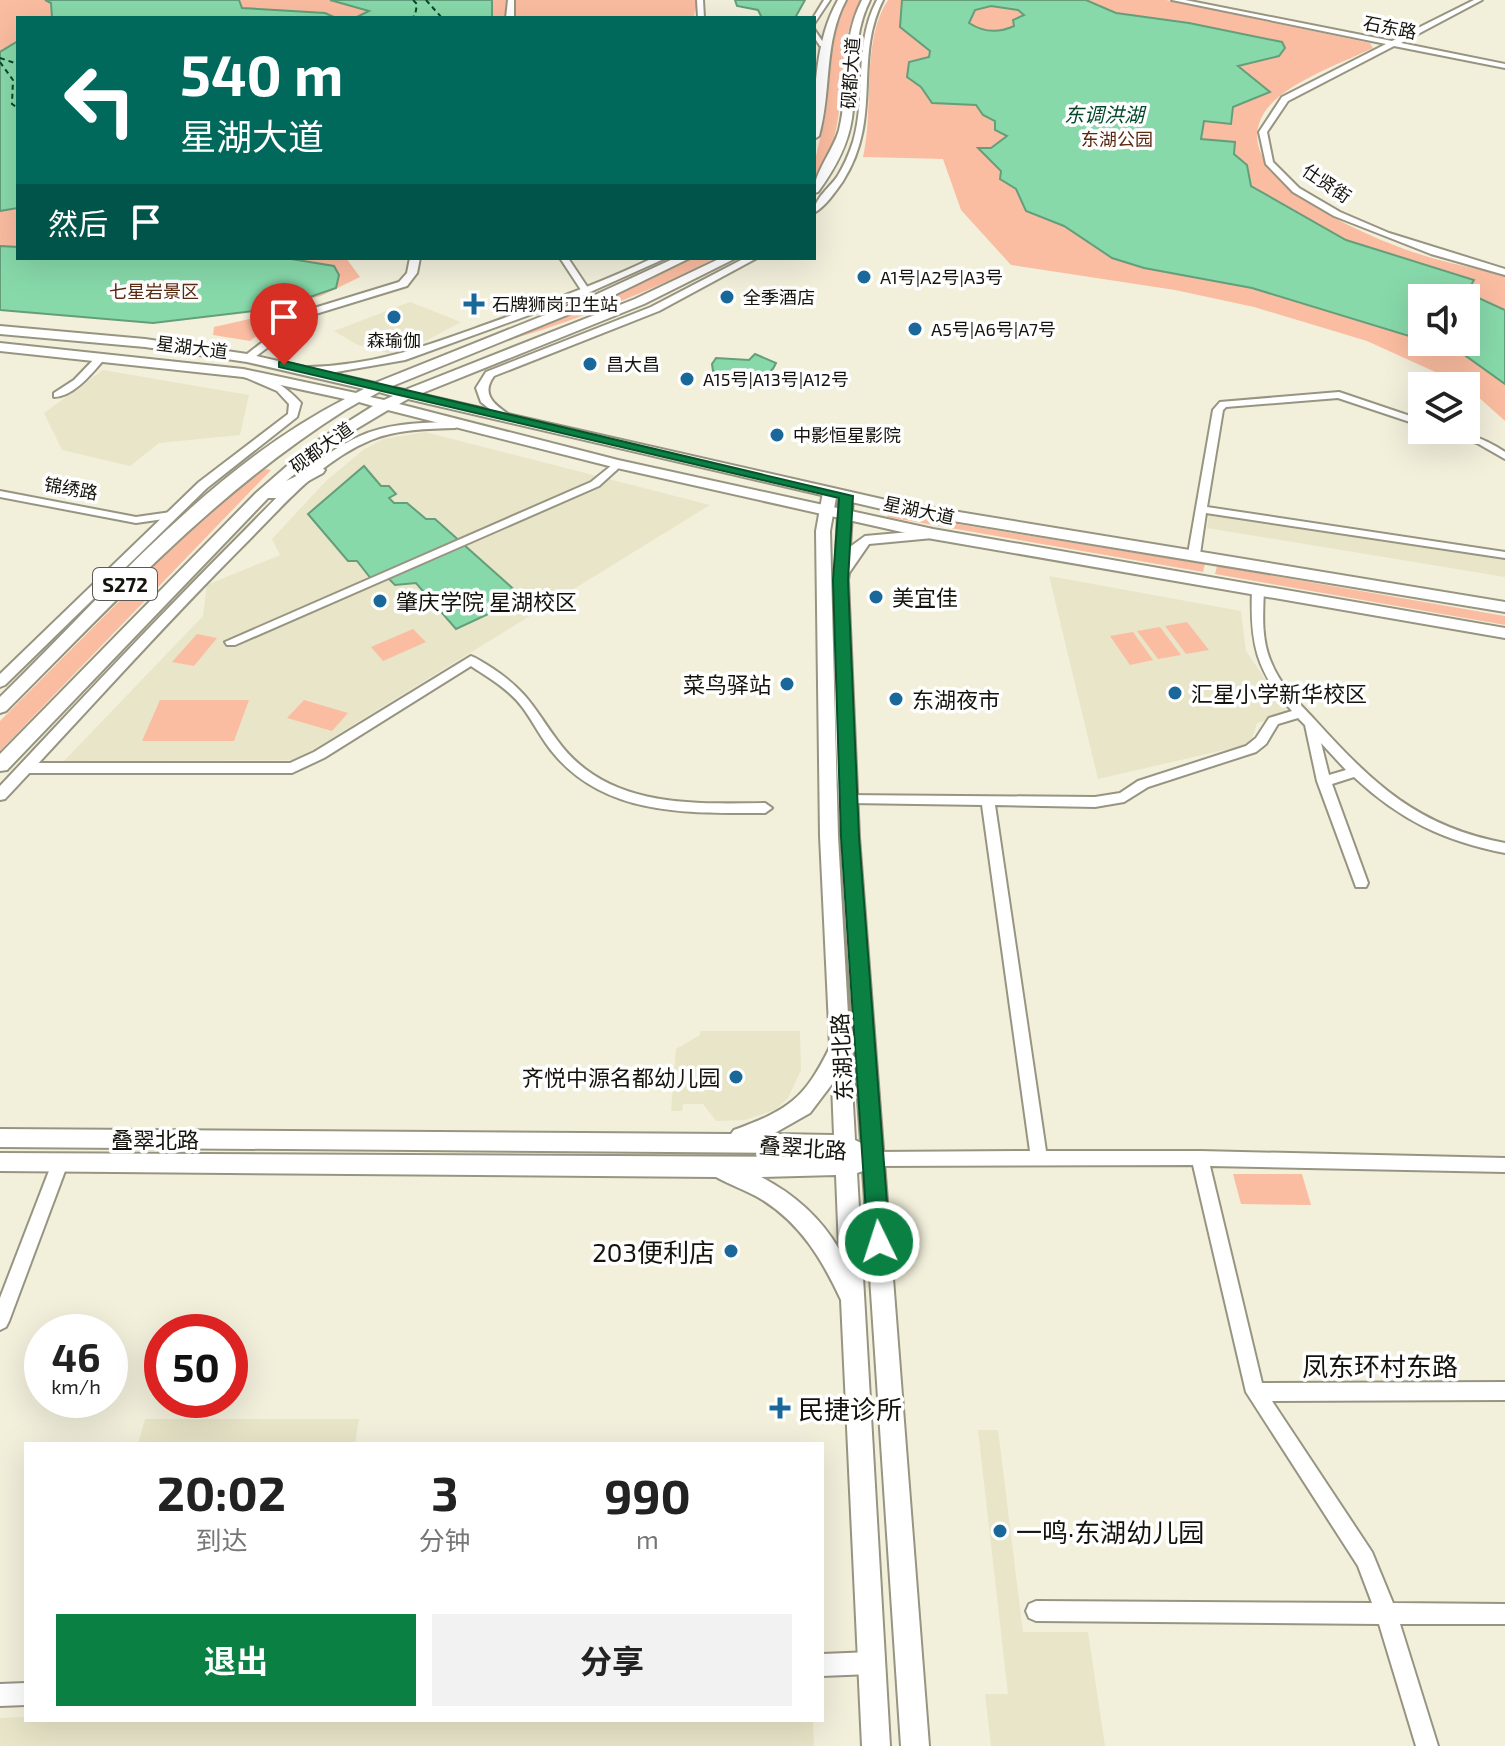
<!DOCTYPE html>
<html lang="zh">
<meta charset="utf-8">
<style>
body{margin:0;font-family:"Exo 2","Noto Sans SC",sans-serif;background:#f2f2f2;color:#222;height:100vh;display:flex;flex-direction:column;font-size:30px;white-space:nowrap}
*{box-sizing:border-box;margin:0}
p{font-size:26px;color:#767676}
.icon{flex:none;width:44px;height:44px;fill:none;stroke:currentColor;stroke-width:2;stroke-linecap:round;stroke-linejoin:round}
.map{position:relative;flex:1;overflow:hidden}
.side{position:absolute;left:24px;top:1442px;width:800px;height:280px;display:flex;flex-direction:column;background:#fff;border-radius:0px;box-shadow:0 8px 32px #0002}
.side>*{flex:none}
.hud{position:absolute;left:16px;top:16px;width:800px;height:244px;border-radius:0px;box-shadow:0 8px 32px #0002;background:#00695c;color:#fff;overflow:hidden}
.fabs{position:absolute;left:1408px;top:284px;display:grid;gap:16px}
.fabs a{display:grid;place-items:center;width:72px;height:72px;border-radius:0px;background:#fff;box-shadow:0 8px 32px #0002;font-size:40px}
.speed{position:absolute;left:24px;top:1314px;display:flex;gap:16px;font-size:40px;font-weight:700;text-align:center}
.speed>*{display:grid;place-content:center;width:104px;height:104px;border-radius:50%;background:#fff;box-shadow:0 8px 32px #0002;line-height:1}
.speed small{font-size:20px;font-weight:400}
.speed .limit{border:12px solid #d22;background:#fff;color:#111}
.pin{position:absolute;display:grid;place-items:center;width:68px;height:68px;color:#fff;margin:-82px -34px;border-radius:50% 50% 50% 0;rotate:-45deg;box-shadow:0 0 8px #0007}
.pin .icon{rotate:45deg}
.me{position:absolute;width:88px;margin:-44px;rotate:356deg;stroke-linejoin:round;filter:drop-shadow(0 0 6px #0008)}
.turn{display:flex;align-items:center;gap:28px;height:168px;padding:0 32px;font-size:36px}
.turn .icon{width:104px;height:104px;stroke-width:2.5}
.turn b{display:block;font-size:56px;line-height:68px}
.then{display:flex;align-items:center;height:76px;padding:0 32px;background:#0003;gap:16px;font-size:30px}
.eta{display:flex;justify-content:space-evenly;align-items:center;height:136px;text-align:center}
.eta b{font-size:48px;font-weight:700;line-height:56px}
.cta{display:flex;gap:16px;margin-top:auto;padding:16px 32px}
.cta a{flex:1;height:92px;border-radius:0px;background:#0b8043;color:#fff;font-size:32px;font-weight:700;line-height:92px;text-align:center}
.cta a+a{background:#f2f2f2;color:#222}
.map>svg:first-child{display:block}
</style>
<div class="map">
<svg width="1505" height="1746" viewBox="0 0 1505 1746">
<rect width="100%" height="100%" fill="#f2f0db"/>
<!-- built -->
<g fill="#e8e5c8">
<polygon points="410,302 461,322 398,356 358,345 334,331"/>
<polygon points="103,370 249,395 240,435 159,443 130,466 62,450 44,413"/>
<polygon points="425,432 710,505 296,760 64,761 203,616 207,585 280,555 272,539 326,481 363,450 383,439"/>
<polygon points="1210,506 1505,554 1505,577 1207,528"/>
<polygon points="1049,576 1241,611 1246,651 1290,715 1257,723 1250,744 1098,779"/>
<polygon points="700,1031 800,1031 801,1070 788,1098 775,1110 745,1120 716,1121 703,1104 683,1104 682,1111 671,1111 676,1049 700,1035"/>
<polygon points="145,1419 359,1419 355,1444 138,1444"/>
<polygon points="978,1430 998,1430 1023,1632 1088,1632 1105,1746 991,1746 985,1694 1008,1694"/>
<polygon points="26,1717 813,1720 814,1746 0,1746 0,1718"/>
</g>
<!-- green -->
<g fill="#fbbda1" fill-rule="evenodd">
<polygon points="0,0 696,0 698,1 694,15 696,18 18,18 18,258 346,258 360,277 321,296 278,308 153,323 0,310"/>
<path d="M847 0H861C828 56 857 122 814 179 814 154 821 140 825 117 832 77 825 36 847 0Z"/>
<path d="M888 0H1166L1370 43 1373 48C1342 63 1282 84 1264 113 1224 178 1371 238 1416 253 1445 263 1476 268 1505 276V421L1466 386 1367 341 1254 307 1175 290 1011 265 961 210 943 159 863 157C874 109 861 40 888 0ZM1422 298H1466V342H1422Z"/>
<path d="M692 258H716C651 291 585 317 516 338L512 336Z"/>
<polygon points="276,313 286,314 250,341 213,335 214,327"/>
<polygon points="265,469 271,470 0,751 0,721 217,503"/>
<polygon points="889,513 1205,564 1203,572 887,517"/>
<polygon points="1217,566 1505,616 1505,625 1215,574"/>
<polygon points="1187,622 1209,650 1186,654 1165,626"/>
<polygon points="1160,627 1181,655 1158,659 1137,631"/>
<polygon points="413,629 426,642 383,661 371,647"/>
<polygon points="1133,632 1153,660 1130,665 1110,636"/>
<polygon points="197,634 217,638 194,666 172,662"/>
<polygon points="160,700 249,700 234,741 142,741"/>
<polygon points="304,700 348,713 332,731 287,718"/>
<polygon points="1233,1174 1302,1174 1311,1205 1241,1204"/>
</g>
<!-- water -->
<g fill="#87d9aa" stroke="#649e7b" stroke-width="2" fill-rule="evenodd">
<polygon points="45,0 239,0 242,8 325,13 336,18 52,18 51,3"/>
<polygon points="330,0 492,0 492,18 355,18 369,11"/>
<polygon points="735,0 805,0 795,18 762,18 758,10 737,6"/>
<path d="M902 0H1086L1116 13 1189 23 1282 42 1285 48 1279 56 1238 66 1270 92 1233 107 1231 124 1204 121 1201 139 1235 142 1234 154 1247 165 1251 186 1346 240 1474 280 1470 287 1472 295 1505 310V384L1463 354 1428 342H1466V298H1422V340L1252 288 1144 268 1112 258 1064 226 1026 211 1016 189 1000 179 1001 171 978 148H991L1007 136 995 130V121L983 115 976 105 932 103 921 87 907 77 909 62 929 57 930 51 900 27ZM991 6 1018 10 1024 15 1013 20 1014 26C999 33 983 32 969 23L975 10Z"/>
<polygon points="18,41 18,208 0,211 0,52"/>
<polygon points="0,246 18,247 18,258 285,258 334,266 339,275 336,288 278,308 153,323 0,310"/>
<path d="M755 354 776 363C765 389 733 381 713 371L712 364 716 358 749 360Z"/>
<polygon points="364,466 381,486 389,486 396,494 389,498 394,503 407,503 426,519 435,519 519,594 510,604 456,629 416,583 395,585 384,574 372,580 357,561 348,561 308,514"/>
</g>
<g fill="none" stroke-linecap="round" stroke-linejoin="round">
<!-- ferry -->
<g stroke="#04482b" stroke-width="2" stroke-dasharray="5 4" stroke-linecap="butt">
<polyline points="426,0 442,18"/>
<polyline points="410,18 415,16 417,4 413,0"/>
<polyline points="0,58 18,64"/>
<polyline points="0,62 13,80 12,104 18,108"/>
</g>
<!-- minor casing -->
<g stroke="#979581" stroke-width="4">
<g id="minor">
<polygon points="697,0 703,0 704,18 698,18"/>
<polygon points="560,258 568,258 590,291 589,293 583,293"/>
<path d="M99 354 107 356C94 371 74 397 54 397V393L74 380Z"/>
<polygon points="1339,392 1422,420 1422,426 1338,398 1226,407 1223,410 1207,507 1505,552 1505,558 1206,513 1200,554 1194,557 1190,556 1188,554 1213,410 1220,402"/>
<path d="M1438 430C1463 430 1484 438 1505 452V459L1477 443Z"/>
<polygon points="617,461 621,462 621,466 599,486 235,645 227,645 225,642 591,482"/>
<polygon points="0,491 136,517 171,512 176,515 171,518 136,523 0,497"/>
<path d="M1258 587 1264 590C1263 614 1261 639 1271 662 1280 685 1298 702 1315 720 1373 784 1418 827 1505 843V853C1444 841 1400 820 1354 777L1332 784 1368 883 1366 887H1356L1317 781 1305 725 1298 718 1278 724 1266 744 1256 752 1148 787 1124 802 1095 807 995 805 1046 1151H1200L1505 1158V1172L1210 1166 1262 1383 1505 1382V1400L1272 1401 1372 1552 1393 1603 1505 1604V1624H1400L1438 1746H1416L1379 1624 1036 1621 1029 1618 1026 1611 1029 1604 1036 1601 1372 1603 1358 1566 1246 1392 1193 1165 873 1166 867 1164 865 1159 867 1154 873 1152 1030 1151 982 805 850 803 845 801 843 798 845 795 1095 797 1120 793 1138 781 1246 746 1256 738 1269 718 1292 711C1256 671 1250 643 1252 590ZM1321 743 1346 770 1329 775Z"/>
<path d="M471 656C479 659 485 664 492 668 528 692 533 707 557 740 606 808 690 804 765 803L772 808 765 813C690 813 607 817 554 754 542 740 534 723 523 708 510 690 489 678 471 666L324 758 292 773H26L19 768 26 763H290L314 752Z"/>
<polygon points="60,1156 66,1158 68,1163 9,1321 6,1327 0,1330 0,1298 52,1163 54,1158"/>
<polygon points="871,1652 878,1656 882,1663 878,1670 871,1674 822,1676 822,1654"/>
<polygon points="26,1683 26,1705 0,1706 0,1684"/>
</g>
</g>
<!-- tertiary casing -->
<g stroke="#979581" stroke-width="4">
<g id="tertiary">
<polygon points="508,0 514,0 514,18 506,18"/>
<polygon points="824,0 830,0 814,24 813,18"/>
<path d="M877 0H883C853 60 883 118 843 181 835 192 826 206 814 213 814 199 829 188 837 177 844 166 849 154 853 142 867 95 853 45 877 0Z"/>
<polygon points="1172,0 1185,0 1392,41 1474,0 1482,0 1401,43 1505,64 1505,68 1394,46 1288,101 1267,132 1273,162 1299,188 1340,212 1389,233 1505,269 1505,275 1431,254 1334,216 1293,192 1266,164 1259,132 1282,97 1386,44"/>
<polygon points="814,29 827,48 820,46 814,37"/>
<polygon points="410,258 420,258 417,273 407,286 309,316 251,360 242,358 301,312 399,282 407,273"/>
<path d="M653 258H666L579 297 405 360 336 372 309 373 304 370 309 367C379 365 428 345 493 322 547 302 601 283 653 258Z"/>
<path d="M745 258H757L659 311 494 376C480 395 495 405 511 416V420H503L481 402 476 388 486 372 651 307Z"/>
<path d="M240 371C262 370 287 387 301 403L297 417 207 488 5 685 0 687V674L199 482 288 414 289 404 277 391 240 375Z"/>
<path d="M444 422H455L461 425 455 428C427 429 397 429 371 440 320 461 282 507 244 545 162 627 85 714 5 799L0 800V786C78 703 155 620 235 540 273 502 311 458 360 436 386 424 416 423 444 422Z"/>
</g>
</g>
<!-- secondary casing -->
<g stroke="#979581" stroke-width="4">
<path id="secondary" d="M830 488 837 492 830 531 838 836 855 1140 861 1143C847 928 825 711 839 496L846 492 853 496 850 547 865 536 933 530 940 534 933 538 869 544 849 573 848 580 859 837 929 1746H901L863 1171 857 1173 890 1746H862L841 1300C822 1259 800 1223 761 1199 746 1190 730 1185 716 1177L0 1171V1153L835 1157V1154L813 1153 0 1147V1129L731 1134 734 1130C788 1110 804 1100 830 1047L820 836 816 531 823 492ZM832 1084 834 1135 773 1134 810 1113ZM836 1175 839 1249C820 1217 794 1194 761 1177Z"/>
</g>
<!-- primary casing -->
<g stroke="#979581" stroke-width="4">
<g id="primary">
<path d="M838 0H846C823 43 832 90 819 136L814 139C814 94 815 40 838 0Z"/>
<path d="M862 0H870C851 38 858 77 852 118 848 146 834 170 818 192L814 193C814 172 833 151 839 130 850 86 840 42 862 0Z"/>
<path d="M675 258H690L604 300 390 387 405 390 635 299 721 258H736L644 304 420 394 886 500 1505 602V612L886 510 408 399 399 404 618 460 933 529 1505 628V638L933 539 617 468 388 410 336 441 286 481 318 466 325 470 323 473 277 498H268L7 770 0 771V754L256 493 311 445 373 406 359 402 345 410C215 492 114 603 6 711L0 713V697C107 592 210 468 345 399L243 377 0 351V343L243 369 356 393 364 389 247 362 145 347 0 334V326L145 339 247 354 375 383 595 295ZM379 392 393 396 384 400 370 397Z"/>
</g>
</g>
<!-- minor -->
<use href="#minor" fill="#fff" fill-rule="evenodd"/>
<!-- tertiary -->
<use href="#tertiary" fill="#fff" fill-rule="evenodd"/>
<!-- secondary -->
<use href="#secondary" fill="#fff" fill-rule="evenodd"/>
<!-- primary -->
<use href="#primary" fill="#fff" fill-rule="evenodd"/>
</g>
<!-- route -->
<polygon fill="#0b8043" stroke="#07532c" stroke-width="2" points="284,361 853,496 848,580 859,837 890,1242 887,1250 879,1253 871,1250 868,1242 841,837 833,580 839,498 279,367 279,362"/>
<!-- markers -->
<g fill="#1a689a" stroke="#fff" stroke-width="3">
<circle cx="864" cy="277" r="8"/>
<circle cx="727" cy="297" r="8"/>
<path d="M470 292h8v8h8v8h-8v8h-8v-8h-8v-8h8z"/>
<circle cx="394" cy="317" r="8"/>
<circle cx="915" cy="329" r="8"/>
<circle cx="590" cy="364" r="8"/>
<circle cx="687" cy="379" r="8"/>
<circle cx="777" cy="435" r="8"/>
<circle cx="876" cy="597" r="8"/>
<circle cx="380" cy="601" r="8"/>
<circle cx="787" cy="684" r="8"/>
<circle cx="1175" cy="693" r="8"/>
<circle cx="896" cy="699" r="8"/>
<circle cx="736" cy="1077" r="8"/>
<circle cx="731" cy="1251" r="8"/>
<path d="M776 1396h8v8h8v8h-8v8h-8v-8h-8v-8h8z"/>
<circle cx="1000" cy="1531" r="8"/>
</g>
<g text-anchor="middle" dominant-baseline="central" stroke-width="7" stroke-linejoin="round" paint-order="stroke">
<!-- far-street labels -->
<g font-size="18" fill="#14130c" stroke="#fff">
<text transform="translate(1390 27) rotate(11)">石东路</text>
<text transform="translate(850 73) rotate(-86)">砚都大道</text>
<text transform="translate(1327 183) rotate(34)">仕贤街</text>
<text transform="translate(192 347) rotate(7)">星湖大道</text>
<text transform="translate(321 447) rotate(-36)">砚都大道</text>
<text transform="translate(71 488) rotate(10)">锦绣路</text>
<text transform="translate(919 510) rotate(12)">星湖大道</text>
</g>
<!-- far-park labels -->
<g font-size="18" fill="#5b2a11" stroke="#fff">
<text x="1117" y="139">东湖公园</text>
<text x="154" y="291">七星岩景区</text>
</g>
<!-- far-poi labels -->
<g font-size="18" fill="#14130c" stroke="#fff" text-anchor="start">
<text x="880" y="277">A1号|A2号|A3号</text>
<text x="743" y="297">全季酒店</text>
<text x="492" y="304">石牌狮岗卫生站</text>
<text x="931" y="329">A5号|A6号|A7号</text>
<text x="394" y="340" text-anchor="middle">森瑜伽</text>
<text x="606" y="364">昌大昌</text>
<text x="703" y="379">A15号|A13号|A12号</text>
<text x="793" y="435">中影恒星影院</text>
</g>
<!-- far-water labels -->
<g font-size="20" font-style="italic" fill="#04482b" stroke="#fff">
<text x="1104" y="114">东调洪湖</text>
</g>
<!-- shield labels -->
<rect fill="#fff" stroke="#5a5a55" stroke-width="2" x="93" y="568" width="64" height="32" rx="6"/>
<g font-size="20" font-weight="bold" fill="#14130c">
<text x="125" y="584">S272</text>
</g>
<!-- poi labels -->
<g font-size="22" fill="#14130c" stroke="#fff" text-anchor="start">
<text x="892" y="597">美宜佳</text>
<text x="396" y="601">肇庆学院 星湖校区</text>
<text x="771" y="684" text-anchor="end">菜鸟驿站</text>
<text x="1191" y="693">汇星小学新华校区</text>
<text x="912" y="699">东湖夜市</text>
<text x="720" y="1077" text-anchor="end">齐悦中源名都幼儿园</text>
</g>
<!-- street labels -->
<g font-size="22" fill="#14130c" stroke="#fff">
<text transform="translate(841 1057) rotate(-93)">东湖北路</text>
<text x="155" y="1139">叠翠北路</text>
<text transform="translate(803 1147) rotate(4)">叠翠北路</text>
</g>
<!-- near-poi labels -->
<g font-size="26" fill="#14130c" stroke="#fff" text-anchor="start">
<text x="715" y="1251" text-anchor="end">203便利店</text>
<text x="798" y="1408">民捷诊所</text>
<text x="1016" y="1531">一鸣·东湖幼儿园</text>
</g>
<!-- near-street labels -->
<g font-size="26" fill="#14130c" stroke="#fff">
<text x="1380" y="1365">凤东环村东路</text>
</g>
</g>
</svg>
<div class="fabs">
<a><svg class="icon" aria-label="sound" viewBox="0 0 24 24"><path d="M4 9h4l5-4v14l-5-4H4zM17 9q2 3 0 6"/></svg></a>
<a><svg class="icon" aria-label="layers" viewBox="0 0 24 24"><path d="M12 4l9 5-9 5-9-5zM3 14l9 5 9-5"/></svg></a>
</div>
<div class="speed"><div>46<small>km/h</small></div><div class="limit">50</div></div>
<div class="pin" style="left:284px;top:365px;background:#d93025"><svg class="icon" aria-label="arrive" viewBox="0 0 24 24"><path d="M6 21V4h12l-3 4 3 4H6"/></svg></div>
<svg class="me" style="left:879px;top:1242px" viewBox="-20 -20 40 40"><circle r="17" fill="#0b8043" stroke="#fff" stroke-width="3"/><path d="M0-11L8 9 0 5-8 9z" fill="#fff"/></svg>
<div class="hud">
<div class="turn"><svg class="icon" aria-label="left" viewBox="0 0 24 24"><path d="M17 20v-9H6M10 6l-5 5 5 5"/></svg><div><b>540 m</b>星湖大道</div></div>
<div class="then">然后<svg class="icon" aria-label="arrive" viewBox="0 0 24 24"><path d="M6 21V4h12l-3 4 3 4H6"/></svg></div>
</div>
<section class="side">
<div class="eta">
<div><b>20:02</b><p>到达</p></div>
<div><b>3</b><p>分钟</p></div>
<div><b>990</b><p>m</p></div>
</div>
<div class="cta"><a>退出</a><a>分享</a></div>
</section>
</div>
